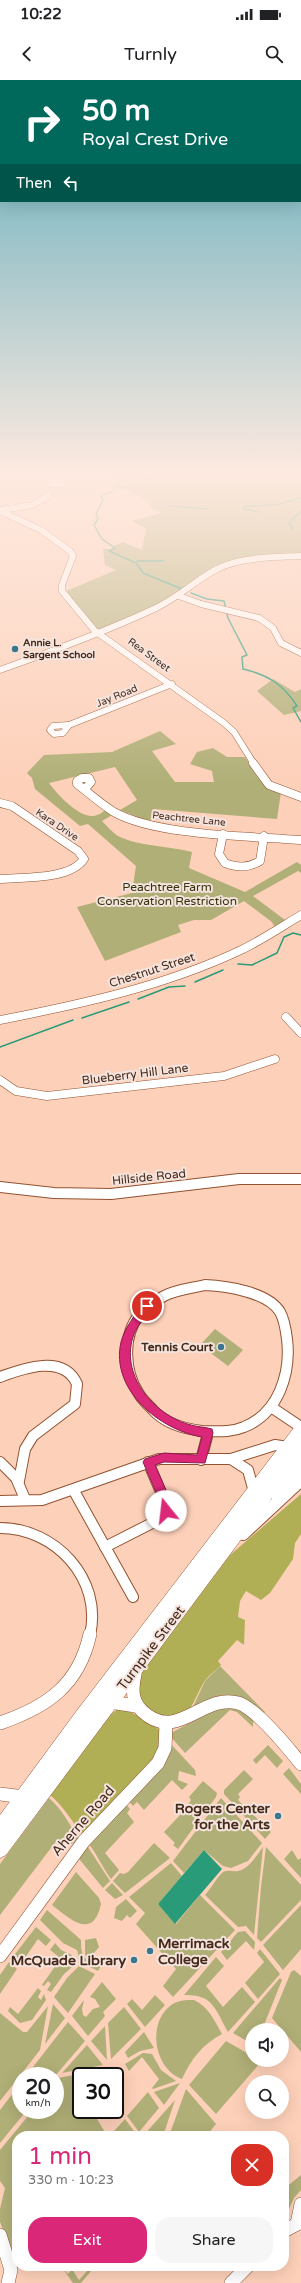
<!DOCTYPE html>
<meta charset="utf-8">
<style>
body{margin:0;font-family:"Varela Round",sans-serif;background:#f6f6f6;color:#202124;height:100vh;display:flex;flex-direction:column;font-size:15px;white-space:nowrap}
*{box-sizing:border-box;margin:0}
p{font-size:13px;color:#757577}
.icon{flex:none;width:22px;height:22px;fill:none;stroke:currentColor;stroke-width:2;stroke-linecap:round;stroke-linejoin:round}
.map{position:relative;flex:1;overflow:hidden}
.drawer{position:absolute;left:12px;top:2051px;width:277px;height:140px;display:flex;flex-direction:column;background:#fff;border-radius:16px;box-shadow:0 4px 16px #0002}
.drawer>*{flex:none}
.hud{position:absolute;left:0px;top:0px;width:301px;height:122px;box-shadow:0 4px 16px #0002;background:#00695c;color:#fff;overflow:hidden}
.tools{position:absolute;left:245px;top:1943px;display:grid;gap:8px}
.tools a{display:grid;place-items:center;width:44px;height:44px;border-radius:50%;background:#fff;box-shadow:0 4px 16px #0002;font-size:20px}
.speed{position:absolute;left:12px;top:1987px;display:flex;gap:8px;font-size:20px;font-weight:700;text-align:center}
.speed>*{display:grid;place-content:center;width:52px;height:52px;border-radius:50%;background:#fff;box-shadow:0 4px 16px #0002;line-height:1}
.speed small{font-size:10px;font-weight:400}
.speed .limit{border:2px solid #111;border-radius:6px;background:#fff;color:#111}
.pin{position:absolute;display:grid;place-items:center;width:34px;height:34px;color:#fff;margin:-17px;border:2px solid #fff;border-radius:50%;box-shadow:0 1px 4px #0007}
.me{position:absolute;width:44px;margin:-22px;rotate:344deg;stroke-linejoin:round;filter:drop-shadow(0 0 3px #0008)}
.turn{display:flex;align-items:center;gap:14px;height:84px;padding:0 16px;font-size:18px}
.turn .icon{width:52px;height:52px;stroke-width:2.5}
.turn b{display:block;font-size:28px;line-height:34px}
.then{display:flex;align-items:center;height:38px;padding:0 16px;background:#0003;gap:8px;font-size:15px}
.round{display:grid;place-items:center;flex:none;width:42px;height:42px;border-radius:16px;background:#f6f6f6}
.headline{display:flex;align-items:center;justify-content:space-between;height:68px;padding:0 16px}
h1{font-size:24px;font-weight:600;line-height:30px;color:#db2777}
.cta{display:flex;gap:8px;margin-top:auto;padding:8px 16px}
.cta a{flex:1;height:46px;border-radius:16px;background:#db2777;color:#fff;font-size:16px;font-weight:600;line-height:46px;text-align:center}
.cta a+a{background:#f6f6f6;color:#202124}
.status{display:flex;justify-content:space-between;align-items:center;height:28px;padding:0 20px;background:#fff;direction:ltr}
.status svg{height:11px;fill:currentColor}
header{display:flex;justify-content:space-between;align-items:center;height:52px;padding:0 16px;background:#fff;font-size:18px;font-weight:600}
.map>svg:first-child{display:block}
</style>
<div class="status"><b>10:22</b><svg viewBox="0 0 49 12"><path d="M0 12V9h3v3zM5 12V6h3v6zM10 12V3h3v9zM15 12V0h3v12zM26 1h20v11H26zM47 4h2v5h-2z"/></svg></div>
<header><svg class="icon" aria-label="back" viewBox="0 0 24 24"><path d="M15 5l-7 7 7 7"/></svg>Turnly<svg class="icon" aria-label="search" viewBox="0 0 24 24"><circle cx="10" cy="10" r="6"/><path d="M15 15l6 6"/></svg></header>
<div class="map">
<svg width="301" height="2203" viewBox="0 0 301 2203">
<rect width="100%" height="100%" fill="#fdd0b9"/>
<!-- green -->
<g fill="#b0af77">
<polygon points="119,397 301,397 301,474 251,476 215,486 165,522 97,550 64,512 116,490 105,485 103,469 114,469 113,466 123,462 142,470 146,449 132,441 161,433 150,427 149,422 125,409 111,407 116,404 112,402"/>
<polygon points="273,599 295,612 301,609 301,631 284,635 257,611"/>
<path d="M160 651 176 664 152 671 175 702H214L212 691 190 684 197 672 213 668 227 677H245L261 701 281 712 277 739 153 729 150 742 120 730 137 720 115 687 49 703C57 714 78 737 93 736 98 736 103 732 107 729L114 734 102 741C107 746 112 752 118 756 137 766 170 766 192 772L189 788 245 812 297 782 301 785V793L298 791 253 816 285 840 274 846 272 842 244 821 211 840H194L178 845 181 852 105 881 77 827 132 813 136 786 88 744 80 746 35 709 32 698 27 693 44 675 112 672Z"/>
<polygon points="215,1249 243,1270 228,1286 200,1265"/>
<path d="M220 1586 266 1633C260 1632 253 1626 247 1622 228 1608 210 1618 192 1629L205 1601Z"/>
<polygon points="217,1628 240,1629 253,1641 253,1647 237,1632 230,1630 185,1673 170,1656 171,1653"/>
<polygon points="169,1662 195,1690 196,1696 179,1691 178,1700 188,1704 182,1710 172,1700 144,1730 137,1722 133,1726 128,1720"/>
<polygon points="268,1665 283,1681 277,1688 265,1675 256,1684 253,1680"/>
<polygon points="289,1688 301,1704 301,1714 283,1694"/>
<polygon points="244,1690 253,1699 238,1714 240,1717 238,1720 271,1752 265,1759 224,1714 224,1710"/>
<polygon points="203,1701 217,1713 216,1717 178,1769 173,1765 175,1763 164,1752 184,1731 191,1720 189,1717"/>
<path d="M49 1718C64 1731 68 1744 80 1759L70 1765 57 1760 0 1835V1784Z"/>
<polygon points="221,1718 262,1763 248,1781 231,1788 223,1786 204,1770 184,1793 173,1781"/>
<path d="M125 1723 130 1729 127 1733 134 1742 105 1773 119 1790 111 1799C102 1787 97 1774 88 1763Z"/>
<polygon points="154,1763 170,1778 125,1813 113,1801 120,1793 124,1794 128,1792"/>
<polygon points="86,1764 110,1801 103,1808 80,1780 79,1776"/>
<path d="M263 1767 254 1855 246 1846 238 1847 205 1815C210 1810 217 1797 222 1793 227 1789 232 1792 238 1791 249 1789 256 1776 263 1767Z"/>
<polygon points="266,1767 301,1805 301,1820 261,1862 257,1858 261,1807"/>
<polygon points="292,1770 298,1780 301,1778 301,1798 284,1779"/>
<polygon points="171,1783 182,1796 158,1824 176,1844 200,1815 235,1850 173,1917 163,1906 176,1889 136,1844 145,1833 129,1817"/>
<path d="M76 1792 99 1818 101 1824C93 1861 70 1839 52 1825Z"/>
<polygon points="112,1803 123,1815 115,1819 105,1810"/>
<polygon points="126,1819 137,1831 130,1838 127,1835 122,1841 114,1838 116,1827"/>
<polygon points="301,1825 301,1869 283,1890 263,1865"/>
<path d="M47 1830 81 1860C81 1869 81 1876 89 1882L97 1877 102 1884 98 1891 80 1882 77 1870 63 1863 40 1840Z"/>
<polygon points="36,1847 51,1860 46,1866 38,1859 20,1885 12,1878"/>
<polygon points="245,1851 255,1862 254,1870 246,1861 227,1880 221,1872 238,1852"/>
<polygon points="96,1858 99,1867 94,1873 95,1875 92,1878 87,1878 85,1874 85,1860"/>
<polygon points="55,1863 61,1870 72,1875 72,1887 64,1894 51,1912 47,1910 51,1904 48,1901 44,1906 42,1905 56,1885 54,1882 58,1876 50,1870"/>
<polygon points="260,1869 280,1894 258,1919 245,1903 264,1882 257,1873"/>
<path d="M216 1877 224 1886 206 1906 223 1927 242 1907 255 1922 228 1952C215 1929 213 1914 184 1915Z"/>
<polygon points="9,1882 17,1889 0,1914 0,1895"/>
<polygon points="79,1886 95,1894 68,1933 54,1917 67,1898"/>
<polygon points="294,1890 301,1896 301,1972 272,1938 291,1892"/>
<polygon points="280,1898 282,1900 262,1950 252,1950 252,1964 233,1953"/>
<polygon points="102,1902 116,1919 103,1932 105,1936 88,1956 72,1936 84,1920 82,1929 83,1935 86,1937 93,1929 100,1927 95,1919 90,1917"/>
<polygon points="38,1908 41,1911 38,1917 41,1920 44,1914 46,1920 32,1940 20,1943 8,1931 10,1927 18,1934"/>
<polygon points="155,1915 165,1925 145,1947 127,1924 132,1919 142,1930"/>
<path d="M194 1920C209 1927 214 1940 222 1954 203 1964 191 1979 182 1999 154 1989 147 1944 170 1926 177 1920 186 1920 194 1920Z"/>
<polygon points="53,1924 65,1938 45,1964"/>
<polygon points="48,1926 40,1970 0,2021 0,1933 23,1952 27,1952"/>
<polygon points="124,1927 141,1949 111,1979 108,1943"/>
<polygon points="68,1942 85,1961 55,1996 26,1996"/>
<polygon points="105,1946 107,1980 91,1961"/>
<polygon points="144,1952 154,1968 140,1971 128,1978 125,1972"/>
<polygon points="226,1961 252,1976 252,1980 261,1982 216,2034 189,2005"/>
<polygon points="87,1965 103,1985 62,1993"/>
<polygon points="143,1973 152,1974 161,1990 176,2001 153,2009 152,2008 159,1999 142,1977 129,1991 125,1984"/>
<polygon points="95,1991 101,1996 81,1996 81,2030 102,2030 103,2032 97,2039 105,2052 103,2056 17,2056 17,2186 20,2186 17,2190 13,2174 0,2142 0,2129 5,2108 0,2101 0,2070 33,2030 55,2030 55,2002 58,1998"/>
<polygon points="21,2003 21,2030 27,2030 0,2063 0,2030"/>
<polygon points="180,2003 164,2025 154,2012"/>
<polygon points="186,2009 216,2044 211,2050 213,2056 169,2056"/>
<polygon points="148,2012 159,2028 139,2052 127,2036"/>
<polygon points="175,2020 163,2056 143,2056"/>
<polygon points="125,2039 137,2055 135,2056 117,2056 114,2051"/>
<polygon points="301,2095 301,2110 294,2118 284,2140 284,2106 290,2104"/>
<polygon points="61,2186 68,2194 72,2189 79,2200 89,2189 91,2191 81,2203 73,2203"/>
</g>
<!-- forest -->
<g fill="#b0af55">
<path d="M301 1414V1454L295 1463 293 1479 270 1513 261 1520 246 1511 240 1521 238 1537 245 1540 244 1565 237 1560 218 1581 221 1585C216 1590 208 1596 204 1602 187 1632 194 1638 154 1636L136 1615 134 1602 230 1475Z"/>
<path d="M119 1628C135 1632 146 1642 160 1650L162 1662 154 1682 83 1756C72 1741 64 1727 50 1715L109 1636Z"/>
</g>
<!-- water -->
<polygon fill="#299b78" points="204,1770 222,1789 175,1844 158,1824"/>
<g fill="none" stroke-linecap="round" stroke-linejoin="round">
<!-- stream -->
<g stroke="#299b78" stroke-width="1.5">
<path d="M152 397C146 400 138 406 131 407 122 408 116 405 110 413L101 415 103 421 96 434 98 439 94 445 102 459 115 468 109 471 136 483 143 493 182 509"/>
<polyline points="169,426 208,429"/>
<polyline points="258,432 244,429 245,426 275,425 301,418"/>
<polyline points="293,449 289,443 301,431"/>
<polyline points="137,481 163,481"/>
<path d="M191 513 207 519 224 521 228 538 247 575 242 577 243 589C268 595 283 604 297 626L293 628 301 642"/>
<polyline points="238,884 252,885 277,873 284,857 293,853 301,855"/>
<polyline points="195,902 223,890"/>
<polyline points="138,919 169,907 185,906"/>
<polyline points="82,938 129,922"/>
<polyline points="0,967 73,940"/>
</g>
<!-- minor-far3 casing -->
<g stroke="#92522f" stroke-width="7">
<g id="minor-far3">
<polyline points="56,400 61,401 62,404 52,404 57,397"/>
<polyline points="1,430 33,425 49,415"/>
<polyline points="0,431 41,450 70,471 73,476 62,505 62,511 95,551 224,643 234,652 254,684"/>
<polyline points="179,516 201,524 259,538 273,548 281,563 301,573"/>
<path d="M0 590C53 571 105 552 156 528 179 517 196 500 217 489 239 477 277 477 301 476"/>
<polygon points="69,645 63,653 54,654 50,650 53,646"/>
<polyline points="69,645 172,604"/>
</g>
</g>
<!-- minor-far2 casing -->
<g stroke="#92522f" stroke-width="9">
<g id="minor-far2">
<polyline points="253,683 269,705 301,717"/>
<path d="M85 709 91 702 89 698H82L77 701V704C89 713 101 724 114 732 156 756 251 756 301 760"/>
<path d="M0 723 12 726 78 771 84 779C70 800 23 797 0 799"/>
<path d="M223 754 219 774 225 783C238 788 248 788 260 781L264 756"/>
<polyline points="286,937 301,953"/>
<path d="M0 940C82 924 165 906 241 870 262 860 281 847 301 835"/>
<polyline points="0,1000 16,1011 47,1016 224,996 275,979"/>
</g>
</g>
<!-- minor-far1 casing -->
<g stroke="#92522f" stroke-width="12">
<g id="minor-far1">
<polyline points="0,1107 54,1113 111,1114 239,1099 301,1099"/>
<path d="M205 1205C226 1206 268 1212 280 1232 284 1239 286 1251 287 1259 291 1293 279 1333 244 1347 230 1353 216 1351 202 1351 185 1349 165 1343 153 1330 149 1325 142 1320 139 1314 124 1292 122 1255 140 1234 146 1228 157 1220 164 1216 175 1210 193 1208 205 1205Z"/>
<path d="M0 1297C24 1288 64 1274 77 1304L75 1324 33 1356 25 1369 19 1401"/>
<polyline points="274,1329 301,1347"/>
<polyline points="231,1379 248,1390 254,1412"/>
<polyline points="201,1380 208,1353"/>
<polyline points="0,1382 16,1398 25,1419"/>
<polyline points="74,1411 133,1517"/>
<polyline points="0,1421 42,1420 159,1379 231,1379 275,1365 288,1367"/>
<path d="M0 1448C55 1448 103 1499 90 1555"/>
<polyline points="105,1467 164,1437 166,1424 148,1382"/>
</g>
</g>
<!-- minor casing -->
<g stroke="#92522f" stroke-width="14">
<g id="minor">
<path d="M135 1594C132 1607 131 1621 142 1631 177 1664 202 1613 238 1623 256 1628 289 1669 301 1684"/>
<polyline points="110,1622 136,1626"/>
<path d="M0 1643C47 1627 79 1605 90 1554"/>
<polyline points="0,1714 24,1717"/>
<polyline points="0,1876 84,1761 158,1683 165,1668 166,1644"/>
<polyline points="297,2144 301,2124"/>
<polyline points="284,2151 297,2144"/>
<polyline points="0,2155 11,2190 8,2203"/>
<polyline points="231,2203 248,2186"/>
</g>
</g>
<!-- major casing -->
<g stroke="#92522f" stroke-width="14">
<g id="major">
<polyline points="276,1414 300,1388 301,1384"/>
<polyline points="243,1454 301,1400"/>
</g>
</g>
<!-- highway casing -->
<g stroke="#92522f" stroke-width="1">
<polygon id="highway" points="301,1343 301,1379 6,1775 0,1778 0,1735 75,1633 296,1345"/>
</g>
<!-- minor-far3 -->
<use href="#minor-far3" stroke="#fff" stroke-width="6"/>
<!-- minor-far2 -->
<use href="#minor-far2" stroke="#fff" stroke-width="8"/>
<!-- minor-far1 -->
<use href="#minor-far1" stroke="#fff" stroke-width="10"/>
<!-- minor -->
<use href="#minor" stroke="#fff" stroke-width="13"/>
<!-- major -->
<use href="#major" stroke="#fff" stroke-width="12"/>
<!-- highway -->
<use href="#highway" fill="#fff" fill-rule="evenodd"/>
</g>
<!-- sky -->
<linearGradient id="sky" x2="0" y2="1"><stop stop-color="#5baabb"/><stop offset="0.56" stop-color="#feeae0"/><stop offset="1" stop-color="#feeae0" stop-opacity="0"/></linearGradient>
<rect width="301" height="705" fill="url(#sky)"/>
<!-- route -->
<path fill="#db2777" stroke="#8e194d" d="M147 1222 152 1226C147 1236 138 1244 134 1254 119 1294 153 1335 191 1345 198 1347 205 1347 212 1349L213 1353 205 1383 164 1382 155 1385 169 1417 172 1431 166 1436 161 1431 158 1417 143 1382 145 1379 164 1373 197 1375 202 1357C160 1350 110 1310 121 1262 125 1247 135 1235 144 1223Z"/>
<!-- markers -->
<g fill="#3b758e" stroke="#f4e4dd" stroke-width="1.5">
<circle cx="15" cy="569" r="4"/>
<circle cx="221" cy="1267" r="4"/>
<circle cx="278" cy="1736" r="4"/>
<circle cx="150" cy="1871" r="4"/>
<circle cx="134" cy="1880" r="4"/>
</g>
<g text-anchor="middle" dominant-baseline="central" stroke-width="4" stroke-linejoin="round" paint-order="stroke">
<!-- far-poi labels -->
<g font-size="10" font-weight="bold" fill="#45291a" stroke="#f4e4dd" text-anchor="start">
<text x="23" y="563">Annie L.<tspan x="23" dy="12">Sargent School</tspan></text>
</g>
<!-- far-street labels -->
<g font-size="10" fill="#45291a" stroke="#f4e4dd">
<text transform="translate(149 575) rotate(36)">Rea Street</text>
<text transform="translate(117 616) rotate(-22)">Jay Road</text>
<text transform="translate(189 739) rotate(6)">Peachtree Lane</text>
<text transform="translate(57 745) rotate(34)">Kara Drive</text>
</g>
<!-- park labels -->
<g font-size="12" fill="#34330c" stroke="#f4e4dd">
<text x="167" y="807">Peachtree Farm<tspan x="167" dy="14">Conservation Restriction</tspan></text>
</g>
<!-- street labels -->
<g font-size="12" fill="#45291a" stroke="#f4e4dd">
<text transform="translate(152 890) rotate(-18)">Chestnut Street</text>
<text transform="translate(135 994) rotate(-7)">Blueberry Hill Lane</text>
<text transform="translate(149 1097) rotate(-6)">Hillside Road</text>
</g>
<!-- poi labels -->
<g font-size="12" font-weight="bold" fill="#45291a" stroke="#f4e4dd" text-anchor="end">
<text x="213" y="1267">Tennis Court</text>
</g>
<!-- near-street labels -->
<g font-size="14" fill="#45291a" stroke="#f4e4dd">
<text transform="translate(151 1568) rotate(-53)">Turnpike Street</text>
<text transform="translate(83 1741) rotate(-49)">Aherne Road</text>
</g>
<!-- near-poi labels -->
<g font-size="14" font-weight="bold" fill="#45291a" stroke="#f4e4dd" text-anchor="end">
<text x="270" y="1728">Rogers Center<tspan x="270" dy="16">for the Arts</tspan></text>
<text x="158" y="1863" text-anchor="start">Merrimack<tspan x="158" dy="16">College</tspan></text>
<text x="126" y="1880">McQuade Library</text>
</g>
</g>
</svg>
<div class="tools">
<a><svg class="icon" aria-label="sound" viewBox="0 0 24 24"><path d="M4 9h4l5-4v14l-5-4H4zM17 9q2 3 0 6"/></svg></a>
<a><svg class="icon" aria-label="search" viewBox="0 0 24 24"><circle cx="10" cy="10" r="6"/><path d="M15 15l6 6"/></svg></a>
</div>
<div class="speed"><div>20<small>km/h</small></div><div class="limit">30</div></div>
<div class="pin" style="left:147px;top:1226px;background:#d93025"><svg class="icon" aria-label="arrive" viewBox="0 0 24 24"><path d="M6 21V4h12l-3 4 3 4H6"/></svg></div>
<svg class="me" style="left:166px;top:1431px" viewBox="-20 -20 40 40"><circle r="19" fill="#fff"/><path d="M0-13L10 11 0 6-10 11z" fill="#db2777"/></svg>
<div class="hud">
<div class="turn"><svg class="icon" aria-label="right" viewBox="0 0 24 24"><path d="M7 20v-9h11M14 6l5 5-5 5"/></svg><div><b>50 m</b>Royal Crest Drive</div></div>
<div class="then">Then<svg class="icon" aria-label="left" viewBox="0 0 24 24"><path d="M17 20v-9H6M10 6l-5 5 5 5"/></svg></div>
</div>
<section class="drawer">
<div class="headline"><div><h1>1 min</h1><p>330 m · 10:23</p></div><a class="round" style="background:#d93025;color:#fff"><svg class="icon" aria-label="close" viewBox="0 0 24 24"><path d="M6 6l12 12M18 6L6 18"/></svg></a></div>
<div class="cta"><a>Exit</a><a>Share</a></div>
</section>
</div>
